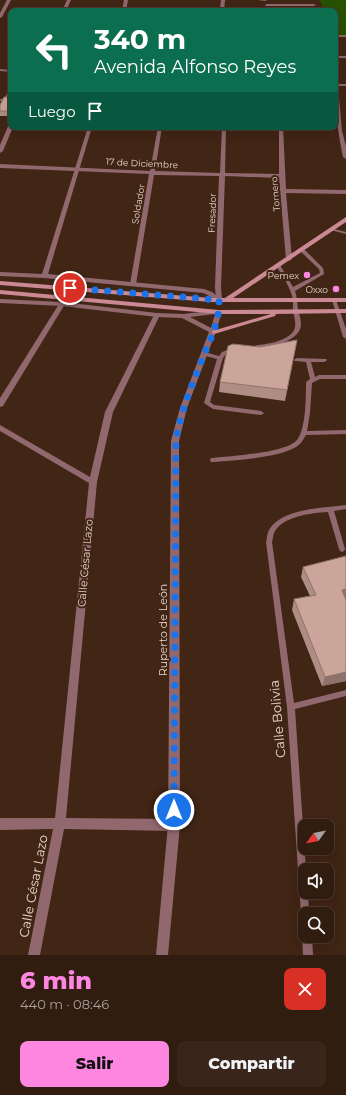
<!DOCTYPE html>
<html lang="es">
<meta charset="utf-8">
<style>
body{margin:0;font-family:Montserrat,sans-serif;background:#392519;color:#f1f3f6;height:100vh;display:flex;flex-direction:column;font-size:15px;white-space:nowrap}
*{box-sizing:border-box;margin:0}
p{font-size:13px;color:#a8a19f}
.icon{flex:none;width:22px;height:22px;fill:none;stroke:currentColor;stroke-width:2;stroke-linecap:round;stroke-linejoin:round}
.map{position:relative;height:955px;overflow:hidden}
.side{display:flex;flex-direction:column;background:#311c10;flex:1}
.side>*{flex:none}
.hud{position:absolute;left:8px;top:8px;width:330px;height:122px;border-radius:8px;box-shadow:0 4px 16px #0002,0 0 0 1px #4c3a30;background:#0b6e4f;color:#fff;overflow:hidden}
.needle{width:26px;rotate:237deg}
.controls{position:absolute;left:298px;top:819px;display:grid;gap:8px}
.controls a{display:grid;place-items:center;width:36px;height:36px;border-radius:8px;background:#311c10;box-shadow:0 4px 16px #0002,0 0 0 1px #4c3a30;font-size:20px}
.pin{position:absolute;display:grid;place-items:center;width:34px;height:34px;color:#fff;margin:-17px;border:2px solid #fff;border-radius:50%;box-shadow:0 1px 4px #0007}
.me{position:absolute;width:44px;margin:-22px;rotate:0deg;stroke-linejoin:round;filter:drop-shadow(0 0 3px #0008)}
.turn{display:flex;align-items:center;gap:14px;height:84px;padding:0 20px;font-size:18px}
.turn .icon{width:52px;height:52px;stroke-width:2.5}
.turn b{display:block;font-size:28px;line-height:34px}
.then{display:flex;align-items:center;height:38px;padding:0 20px;background:#0003;gap:8px;font-size:15px}
.round{display:grid;place-items:center;flex:none;width:42px;height:42px;border-radius:8px;background:#392519}
.headline{display:flex;align-items:center;justify-content:space-between;height:68px;padding:0 20px}
h1{font-size:24px;font-weight:800;line-height:30px;color:#fd86e1}
.cta{display:flex;gap:8px;margin-top:auto;padding:8px 20px}
.cta a{flex:1;height:46px;border-radius:8px;background:#fd86e1;color:#111;font-size:16px;font-weight:800;line-height:46px;text-align:center}
.cta a+a{background:#392519;color:#f1f3f6}
.map>svg:first-child{display:block}
</style>
<div class="map">
<svg width="346" height="955" viewBox="0 0 346 955">
<rect width="100%" height="100%" fill="#412515"/>
<!-- green -->
<polygon fill="#285100" points="320,0 346,0 346,36 335,35 335,11 323,11"/>
<g fill="none" stroke-linecap="round" stroke-linejoin="round">
<!-- service -->
<g fill="#92686f" fill-rule="evenodd">
<polygon points="330,228 346,232 346,234 330,230"/>
<path d="M300 249H304L323 268 324 274 295 291C297 297 297 302 298 309 299 314 301 319 301 325 299 344 265 347 250 350L248 349 247 348 248 347C261 344 276 344 287 337 300 329 294 321 293 309 293 306 293 302 293 299 290 287 283 276 276 266L278 265H280L293 287 320 273 319 269 300 251Z"/>
<polygon points="332,299 336,299 336,300 346,329 346,339 343,337 332,300"/>
<polygon points="235,347 238,349 237,350 226,354 223,358 210,402 214,405 261,411 264,413 263,414 261,415 213,409 204,403 217,359 202,355 201,354 204,352 219,356 222,352"/>
<path d="M297 358 326 359 327 360 326 361 324 362H311L315 377 319 375H346V379H320L312 383 310 413 307 431 346 430V434L306 435C303 440 301 444 296 447 278 458 235 460 213 462H211L210 460 211 458H213C231 456 286 453 297 440 306 429 306 396 306 382L310 379 306 362 295 361 294 360 295 359Z"/>
<path d="M346 505V509L334 511 345 549 344 551 342 552 340 551 339 549 328 512C312 513 282 516 274 533 273 535 273 539 272 542L294 703 346 690V696L295 709 306 870H305V892H308L309 914H305V918L302 917 301 914 287 707 266 542C267 538 267 534 269 530 282 508 324 508 346 505Z"/>
<polygon points="305,932 305,936 312,936 313,955 303,955 302,936"/>
</g>
<!-- minor -->
<g fill="#92686f" fill-rule="evenodd">
<polygon points="7,0 11,0 2,17 0,18 0,13"/>
<polygon points="67,0 71,0 66,11 62,11"/>
<polygon points="221,0 225,0 224,11 173,9 171,8 173,7 220,8"/>
<polygon points="258,0 267,0 265,1"/>
<polygon points="266,4 314,4 316,5 314,6 265,6"/>
<rect x="335" y="35" width="11" height="2"/>
<rect x="335" y="56" width="11" height="2"/>
<polygon points="0,69 11,70 11,72 0,71"/>
<path d="M335 75 337 76 338 84H346V86H338L342 131 346 146V159L343 157C337 129 335 104 335 75Z"/>
<polygon points="9,90 11,90 11,95 9,99 11,99 11,101 0,101 0,99 4,99"/>
<polygon points="9,124 11,124 11,127 13,127 3,151 0,153 0,145"/>
<polygon points="158,127 162,127 155,171 220,173 222,127 226,127 225,173 279,174 279,127 283,127 286,189 346,190 346,194 286,193 292,259 289,261 286,259 279,178 225,176 221,287 222,300 219,302 216,300 215,287 219,176 154,175 136,284 133,286 130,284 149,174 0,168 0,164 150,171"/>
<polygon points="62,302 65,304 3,406 0,407 0,398 59,304"/>
<polygon points="157,313 160,315 113,412 97,482 66,818 174,819 178,821 180,825 178,829 174,831 64,829 40,955 28,955 53,829 0,830 0,818 55,818 89,483 0,431 0,425 90,477 105,412 154,315"/>
</g>
<!-- tertiary -->
<g fill="#92686f" fill-rule="evenodd">
<polygon points="124,0 128,0 126,11 122,11"/>
<path d="M88 127H92L48 274 204 289 212 292 221 299V301C215 302 210 295 203 293L44 278 0 276V272L42 274Z"/>
<path d="M0 299 62 302 157 313 183 314 219 310 222 312 216 331 217 332 215 334 187 408 179 441 180 825 168 955H156L168 825 171 441 180 408 209 332 182 318 157 317 62 306 0 303ZM215 314 211 328 190 317Z"/>
</g>
<!-- secondary -->
<g fill="#cb8994" fill-rule="evenodd">
<polygon points="346,217 346,222 233,298 346,298 346,302 211,302 0,285 0,281 211,298 225,298"/>
<polygon points="0,290 219,310 346,309 346,313 275,314 276,315 275,316 214,334 212,333 212,331 271,314 219,314 0,294"/>
</g>
</g>
<!-- wall -->
<g fill="#af8d84">
<polygon points="11,97 11,114 10,116 0,116 0,105"/>
<polygon points="297,340 285,401 219,392 220,382 260,347"/>
<polygon points="303,567 346,598 345,599 346,600 346,681 322,686 292,610 294,599 310,596 301,577"/>
</g>
<!-- shaded-wall -->
<g fill="#8e736c">
<polygon points="11,107 11,114 10,116 9,111"/>
<polygon points="297,340 295,351 285,401 287,390"/>
<polygon points="346,589 346,598 339,600 342,590"/>
<polygon points="346,672 346,681 322,686 325,677"/>
</g>
<!-- building -->
<g fill="#cba49a" stroke="#8e736c">
<polygon points="4,97 11,97 11,107 9,111 0,111 0,105"/>
<polygon points="297,340 287,390 220,382 228,346 233,344 260,347"/>
<polygon points="346,556 346,589 342,590 346,600 346,672 325,677 294,599 316,595 303,567"/>
</g>
<g fill="none" stroke-linecap="round" stroke-linejoin="round">
<!-- route -->
<path stroke="#1a73e8" stroke-width="7" stroke-dasharray="0 12.6" d="M70 288 219 300C220 323 209 341 201 362 191 388 180 413 176 441L174 810"/>
</g>
<!-- markers -->
<g fill="#fd86e1" stroke="#412515" stroke-width="1.5">
<circle cx="307" cy="275" r="4"/>
<circle cx="336" cy="289" r="4"/>
</g>
<g text-anchor="middle" dominant-baseline="central" stroke-width="4" stroke-linejoin="round" paint-order="stroke">
<!-- far-street labels -->
<g font-size="9" fill="#e7d5cb" stroke="#412515">
<text transform="translate(142 163) rotate(3)">17 de Diciembre</text>
<text transform="translate(275 194) rotate(-95)">Tornero</text>
<text transform="translate(138 204) rotate(-80)">Soldador</text>
<text transform="translate(212 213) rotate(-88)">Fresador</text>
</g>
<!-- far-poi labels -->
<g font-size="9" fill="#e7d5cb" stroke="#412515" text-anchor="end">
<text x="299" y="275">Pemex</text>
<text x="328" y="289">Oxxo</text>
</g>
<!-- street labels -->
<g font-size="11" fill="#e7d5cb" stroke="#412515">
<text transform="translate(85 563) rotate(-85)">Calle César Lazo</text>
<text transform="translate(163 630) rotate(-90)">Ruperto de León</text>
</g>
<!-- near-street labels -->
<g font-size="13" fill="#e7d5cb" stroke="#412515">
<text transform="translate(277 719) rotate(-95)">Calle Bolivia</text>
<text transform="translate(33 886) rotate(-79)">Calle César Lazo</text>
</g>
</g>
</svg>
<div class="controls">
<a><svg class="needle" viewBox="-14 -14 28 28"><path d="M0-13l5 13h-10z" fill="#e53935"/><path d="M0 13l5-13h-10z" fill="#a8a19f"/></svg></a>
<a><svg class="icon" aria-label="sound" viewBox="0 0 24 24"><path d="M4 9h4l5-4v14l-5-4H4zM17 9q2 3 0 6"/></svg></a>
<a><svg class="icon" aria-label="search" viewBox="0 0 24 24"><circle cx="10" cy="10" r="6"/><path d="M15 15l6 6"/></svg></a>
</div>
<div class="pin" style="left:70px;top:288px;background:#d93025"><svg class="icon" aria-label="arrive" viewBox="0 0 24 24"><path d="M6 21V4h12l-3 4 3 4H6"/></svg></div>
<svg class="me" style="left:174px;top:810px" viewBox="-20 -20 40 40"><circle r="17" fill="#1a73e8" stroke="#fff" stroke-width="3"/><path d="M0-11L8 9 0 5-8 9z" fill="#fff"/></svg>
<div class="hud">
<div class="turn"><svg class="icon" aria-label="left" viewBox="0 0 24 24"><path d="M17 20v-9H6M10 6l-5 5 5 5"/></svg><div><b>340 m</b>Avenida Alfonso Reyes</div></div>
<div class="then">Luego<svg class="icon" aria-label="arrive" viewBox="0 0 24 24"><path d="M6 21V4h12l-3 4 3 4H6"/></svg></div>
</div>
</div>
<section class="side">
<div class="headline"><div><h1>6 min</h1><p>440 m · 08:46</p></div><a class="round" style="background:#d93025;color:#fff"><svg class="icon" aria-label="close" viewBox="0 0 24 24"><path d="M6 6l12 12M18 6L6 18"/></svg></a></div>
<div class="cta"><a>Salir</a><a>Compartir</a></div>
</section>
